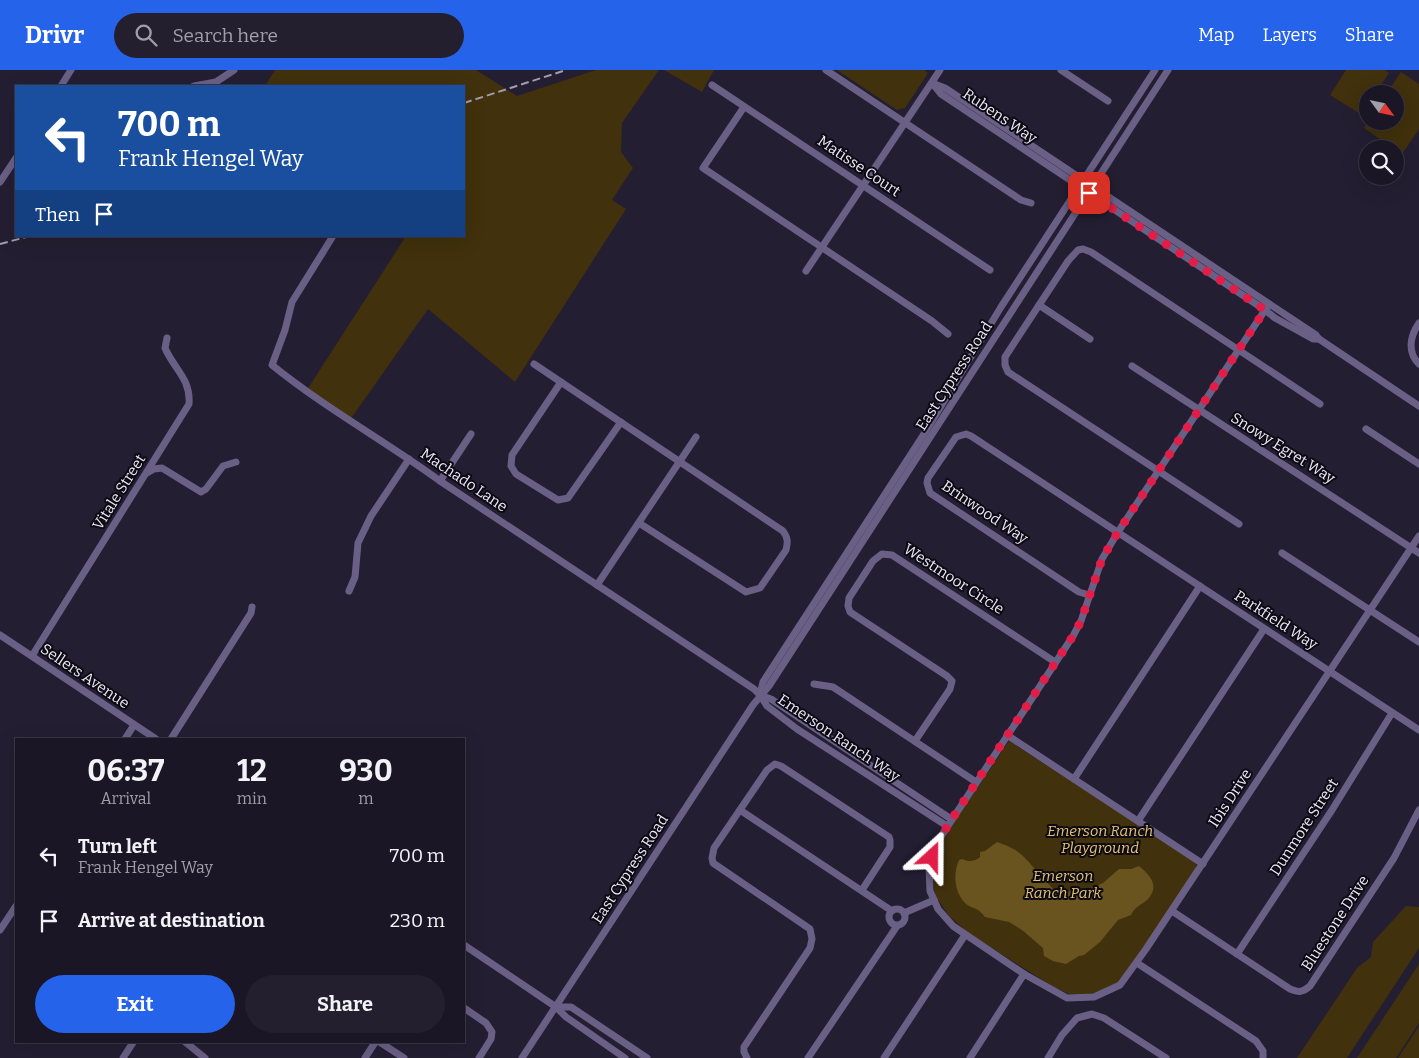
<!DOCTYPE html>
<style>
body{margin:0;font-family:Bitter,serif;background:#241f2e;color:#f1f3f6;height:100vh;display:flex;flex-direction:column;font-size:19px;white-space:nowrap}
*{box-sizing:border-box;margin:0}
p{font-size:16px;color:#a09fa7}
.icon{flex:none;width:28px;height:28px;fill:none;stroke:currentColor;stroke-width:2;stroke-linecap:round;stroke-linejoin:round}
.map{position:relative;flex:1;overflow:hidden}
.side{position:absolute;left:15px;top:668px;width:450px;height:305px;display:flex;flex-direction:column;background:#1b1626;border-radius:0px;box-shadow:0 5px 20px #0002,0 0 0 1px #393543}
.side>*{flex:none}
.hud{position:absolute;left:15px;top:15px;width:450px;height:152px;border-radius:0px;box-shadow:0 5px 20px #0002,0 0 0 1px #393543;background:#1a4fa0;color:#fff;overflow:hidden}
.needle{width:32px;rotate:123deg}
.fabs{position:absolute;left:1359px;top:15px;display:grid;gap:10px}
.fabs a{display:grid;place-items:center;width:45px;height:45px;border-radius:50%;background:#1b1626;box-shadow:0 5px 20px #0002,0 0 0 1px #393543;font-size:25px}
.pin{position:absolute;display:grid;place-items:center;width:42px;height:42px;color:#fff;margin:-21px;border-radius:10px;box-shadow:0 2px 8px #0006}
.me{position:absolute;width:55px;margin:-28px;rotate:24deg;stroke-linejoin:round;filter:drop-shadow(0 0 4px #0008)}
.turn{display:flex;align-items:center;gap:18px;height:105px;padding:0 20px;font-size:22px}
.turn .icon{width:65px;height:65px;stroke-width:2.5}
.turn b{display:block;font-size:35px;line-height:42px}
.then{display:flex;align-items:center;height:48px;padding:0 20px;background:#0003;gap:10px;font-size:19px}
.eta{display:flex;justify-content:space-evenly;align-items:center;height:85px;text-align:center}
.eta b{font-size:30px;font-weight:700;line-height:35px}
.primary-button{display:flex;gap:10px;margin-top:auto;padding:10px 20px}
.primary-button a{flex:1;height:58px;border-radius:30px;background:#2563eb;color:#fff;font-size:20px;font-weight:700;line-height:58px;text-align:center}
.primary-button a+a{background:#241f2e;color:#f1f3f6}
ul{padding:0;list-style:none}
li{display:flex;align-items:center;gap:15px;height:65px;padding:0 20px}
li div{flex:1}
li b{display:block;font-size:19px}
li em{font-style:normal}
header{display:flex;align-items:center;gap:30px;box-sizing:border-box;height:70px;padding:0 25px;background:#2563eb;color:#fff}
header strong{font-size:24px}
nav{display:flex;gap:28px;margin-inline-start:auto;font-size:18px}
.search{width:350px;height:45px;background:#241f2e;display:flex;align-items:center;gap:12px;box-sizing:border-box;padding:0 18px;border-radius:28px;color:#a09fa7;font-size:19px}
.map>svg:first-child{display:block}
</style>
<header>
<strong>Drivr</strong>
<div class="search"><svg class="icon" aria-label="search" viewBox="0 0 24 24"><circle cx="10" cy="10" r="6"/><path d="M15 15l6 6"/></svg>Search here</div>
<nav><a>Map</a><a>Layers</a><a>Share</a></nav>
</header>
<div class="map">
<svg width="1419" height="988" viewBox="0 0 1419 988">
<rect width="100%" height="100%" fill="#241e32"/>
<!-- green -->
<g fill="#41310c">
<polygon points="275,0 476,0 517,26 596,0 659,0 622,53 621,82 633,98 612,130 626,139 515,312 428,239 350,350 305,323 406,166 464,166 464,16 265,16"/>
<polygon points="664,0 714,0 702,22"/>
<polygon points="837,0 924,0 928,3 905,38 897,40"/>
<polygon points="1346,0 1385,0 1389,3 1375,24 1368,24 1367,36 1362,45 1330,25"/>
<polygon points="1401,2 1419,14 1419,59 1402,84 1364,58 1368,51 1395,51 1395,24 1386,24"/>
<polygon points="1009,671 1196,792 1196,801 1152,866 1118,914 1092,924 1069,924 1052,916 967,862 949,846 935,825 932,799 939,774"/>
<polygon points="1406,836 1419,837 1419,878 1347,988 1297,988 1357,898 1371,887 1373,872"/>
<polygon points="1419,894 1419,953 1396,988 1357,988"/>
<polygon points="1419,956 1419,988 1398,988"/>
</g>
<!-- water -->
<path fill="#69531f" d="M997 772C1021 780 1024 787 1040 805 1044 811 1049 813 1053 819L1066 823 1072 820 1088 819 1103 813 1119 799H1131L1139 796C1150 805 1160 816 1148 829 1142 835 1135 836 1131 845L1118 850 1100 872 1084 885 1079 886 1066 894 1053 891 1044 886 1043 878 1022 860 1009 852 985 847C977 836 971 839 965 833 954 821 953 804 959 790L962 789C968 792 975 792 980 787V782L985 781Z"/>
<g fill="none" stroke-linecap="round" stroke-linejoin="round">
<!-- minor -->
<g stroke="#6a6086" stroke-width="7">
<polyline points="826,0 1021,130 1031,133"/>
<polyline points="1061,0 1108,31"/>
<polyline points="932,13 945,18 1310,261 1316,265 1319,269 1419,336"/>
<polyline points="933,14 941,24 1265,240 1275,248 1313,269 1319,269"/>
<polyline points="712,15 990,200"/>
<polyline points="61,16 71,0"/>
<polyline points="194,16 216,12 234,0"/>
<polyline points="744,37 703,98 932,251 948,264"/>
<polyline points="0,112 16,88"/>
<path d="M333 166 292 232 285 260 272 295C325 338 385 371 440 411L754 619 760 625 767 636 797 659 947 756"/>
<polyline points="806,201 940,0"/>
<polyline points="1269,234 1118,462 1102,489 1081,551 1073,566 934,777 929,797 930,821 938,839 953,856 1024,904 1067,928 1094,927 1120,915 1146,879 1419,466"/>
<polyline points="1039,235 1090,269"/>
<path d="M1419 253C1410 266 1407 282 1419 294"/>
<path d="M534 294 783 461C788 468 788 472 786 480L760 518 746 522 639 453"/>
<polyline points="1132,296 1419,483"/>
<polyline points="561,312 512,385 511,396 516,404 558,430 568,428 621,352"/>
<polyline points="1366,359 1419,394"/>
<polyline points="147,403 154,399 162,398 201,422 206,419 223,396 236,392"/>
<polyline points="440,411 471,364"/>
<polyline points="1239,454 1008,302 1005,295 1005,287 1068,191 1078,180 1083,179 1091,182 1320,334"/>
<polyline points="1282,483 1419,572"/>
<polyline points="597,515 696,367"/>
<polyline points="349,521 355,507 358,473 371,446 409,389"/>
<polyline points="1089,525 1079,522 930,423 927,413 928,408 956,367 966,364 971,366 1419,660"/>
<polyline points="0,565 156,669"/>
<path d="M32 586 189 334C191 309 174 299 165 278L167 268"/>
<polyline points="814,614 833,617 976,712"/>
<polyline points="760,624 763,612 926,361 1001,237 1155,0"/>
<polyline points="760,625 771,629 951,749"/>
<polyline points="1007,665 1203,794"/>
<polyline points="125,669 134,655"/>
<polyline points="171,669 251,543 252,537"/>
<polyline points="915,671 950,619 952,611 947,606 850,542 848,536 849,528 873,491 882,484 892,485 1055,592"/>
<polyline points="1074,709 1200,516"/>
<polyline points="740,740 892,841"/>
<polyline points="1138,751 1264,559"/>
<circle cx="897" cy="847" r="8"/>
<path d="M1172 841 1290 919C1299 923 1303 922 1310 916L1394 788 1419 740"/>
<polyline points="904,843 934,830"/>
<polyline points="0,860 16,836"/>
<polyline points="464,875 556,937 566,947 625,988"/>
<polyline points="1237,884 1332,740 1392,643"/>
<polyline points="1137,893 1256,971 1263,981 1263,988"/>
<polyline points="556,937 571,937 647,988"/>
<polyline points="464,938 486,953 492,962 491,969 479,988"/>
<polyline points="184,971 205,988"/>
<polyline points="378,971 404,988"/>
<polyline points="123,988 134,971"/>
<polyline points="365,988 376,971"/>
<polyline points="522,988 753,635 769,616 1168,0"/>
<polyline points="747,988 744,982 744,977 810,878 812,869 810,859 713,793 712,788 714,778 767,700 775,694 781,696 889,767 890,770 890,777 862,820"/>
<polyline points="808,988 897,856"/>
<polyline points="884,988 965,865"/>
<polyline points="970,988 1024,904"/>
<polyline points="1048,988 1062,965 1077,948 1092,944 1104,948 1166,988"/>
</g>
<!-- rail -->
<g stroke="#a19dad" stroke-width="2" stroke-dasharray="8 4" stroke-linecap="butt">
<polyline points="464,33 566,0"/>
<polyline points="0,174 30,166"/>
</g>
</g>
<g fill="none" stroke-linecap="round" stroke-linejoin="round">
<!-- route -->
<polyline stroke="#e11d48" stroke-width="9" stroke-dasharray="0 16.2" points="932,787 934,777 952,749 1073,566 1081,551 1102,489 1118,462 1265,240 1089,123"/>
</g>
<g text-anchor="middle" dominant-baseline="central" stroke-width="4" stroke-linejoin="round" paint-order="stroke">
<!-- street labels -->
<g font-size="15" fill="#ede9f8" stroke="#0c0a13">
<text transform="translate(1000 46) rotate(34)">Rubens Way</text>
<text transform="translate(859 96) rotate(34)">Matisse Court</text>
<text transform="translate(954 306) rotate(-57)">East Cypress Road</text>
<text transform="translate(1283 378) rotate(32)">Snowy Egret Way</text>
<text transform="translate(464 410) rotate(34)">Machado Lane</text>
<text transform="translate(119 422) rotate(-58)">Vitale Street</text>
<text transform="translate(985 442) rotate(34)">Brinwood Way</text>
<text transform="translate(954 509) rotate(33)">Westmoor Circle</text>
<text transform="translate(1276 550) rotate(33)">Parkfield Way</text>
<text transform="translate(85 606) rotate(34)">Sellers Avenue</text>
<text transform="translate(839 668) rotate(34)">Emerson Ranch Way</text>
<text transform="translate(1230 728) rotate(-57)">Ibis Drive</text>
<text transform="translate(1304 757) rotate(-57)">Dunmore Street</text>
<text transform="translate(630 799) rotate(-57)">East Cypress Road</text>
<text transform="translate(1335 853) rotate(-57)">Bluestone Drive</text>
</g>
<!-- park labels -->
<g font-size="15" font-style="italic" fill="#e5c174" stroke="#0c0a13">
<text x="1100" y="761">Emerson Ranch<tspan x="1100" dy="17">Playground</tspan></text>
<text x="1063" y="806">Emerson<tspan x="1063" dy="17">Ranch Park</tspan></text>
</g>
</g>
</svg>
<div class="fabs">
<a><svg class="needle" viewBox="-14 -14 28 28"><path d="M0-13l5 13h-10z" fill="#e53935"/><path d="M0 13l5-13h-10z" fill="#a09fa7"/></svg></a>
<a><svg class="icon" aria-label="search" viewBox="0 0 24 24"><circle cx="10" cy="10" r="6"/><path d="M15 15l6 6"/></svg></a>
</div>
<div class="pin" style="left:1089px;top:123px;background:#d93025"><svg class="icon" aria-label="arrive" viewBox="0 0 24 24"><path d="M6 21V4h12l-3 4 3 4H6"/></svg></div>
<svg class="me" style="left:932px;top:787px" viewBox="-20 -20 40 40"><path d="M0-17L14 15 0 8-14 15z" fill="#e11d48" stroke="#fff" stroke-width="4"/></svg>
<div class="hud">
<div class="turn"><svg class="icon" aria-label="left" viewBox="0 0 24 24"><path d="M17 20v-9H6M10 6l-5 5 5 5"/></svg><div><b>700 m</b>Frank Hengel Way</div></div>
<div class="then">Then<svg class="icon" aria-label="arrive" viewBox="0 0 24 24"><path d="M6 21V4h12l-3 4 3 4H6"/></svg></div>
</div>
<section class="side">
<div class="eta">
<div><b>06:37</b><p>Arrival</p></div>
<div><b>12</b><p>min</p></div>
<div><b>930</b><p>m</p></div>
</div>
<ul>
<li><svg class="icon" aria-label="left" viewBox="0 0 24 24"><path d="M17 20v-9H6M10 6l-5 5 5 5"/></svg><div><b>Turn left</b><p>Frank Hengel Way</p></div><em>700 m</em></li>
<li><svg class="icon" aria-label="arrive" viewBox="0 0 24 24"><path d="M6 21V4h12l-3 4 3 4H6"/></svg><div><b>Arrive at destination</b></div><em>230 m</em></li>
</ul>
<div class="primary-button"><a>Exit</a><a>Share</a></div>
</section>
</div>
